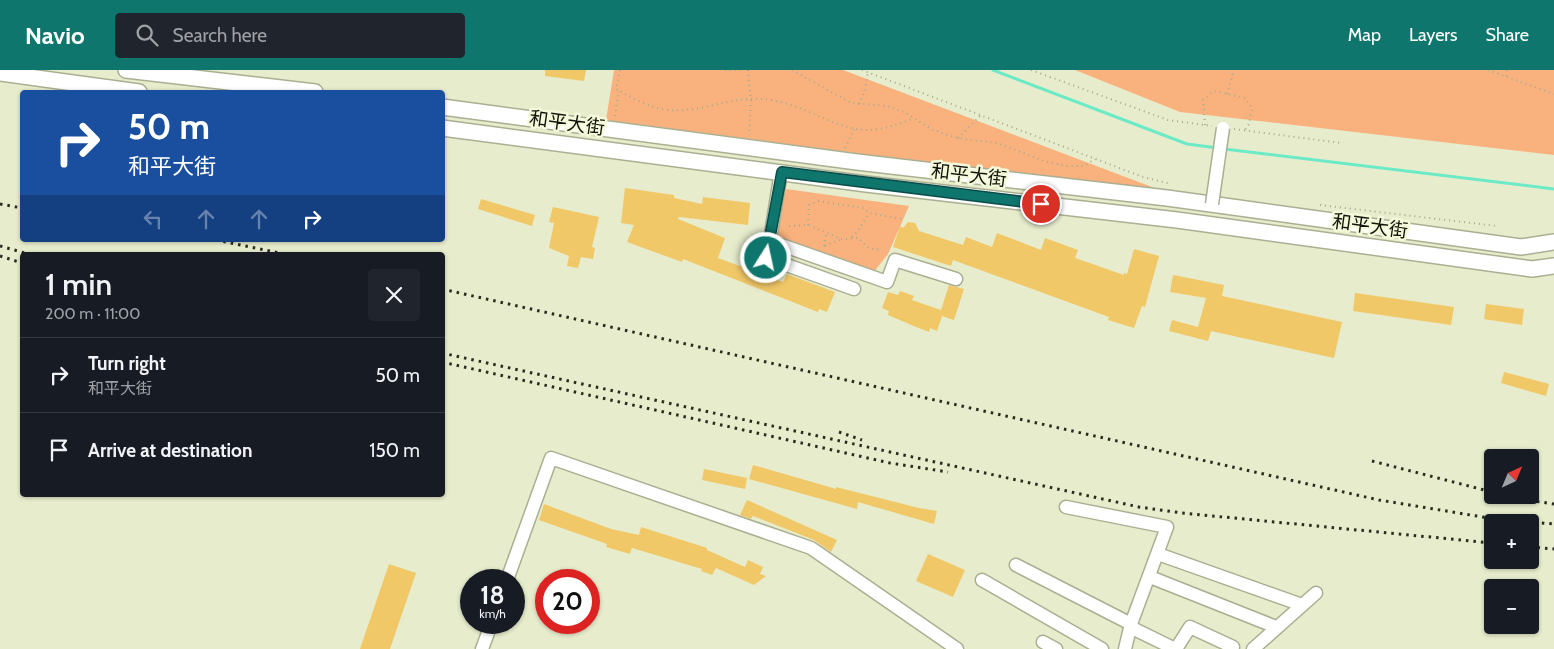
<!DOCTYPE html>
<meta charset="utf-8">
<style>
body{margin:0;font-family:Cabin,"Noto Sans SC",sans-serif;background:#20242c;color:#f1f3f6;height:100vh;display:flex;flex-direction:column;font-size:19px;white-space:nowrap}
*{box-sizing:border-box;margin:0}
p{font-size:16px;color:#9ea1a6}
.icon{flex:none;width:28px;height:28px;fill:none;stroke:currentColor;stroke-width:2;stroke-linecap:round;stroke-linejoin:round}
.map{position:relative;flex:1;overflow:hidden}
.side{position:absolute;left:20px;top:182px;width:425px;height:245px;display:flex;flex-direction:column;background:#171b24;border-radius:5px;box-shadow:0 1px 4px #0004}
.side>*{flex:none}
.top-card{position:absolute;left:20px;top:20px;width:425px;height:152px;border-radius:5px;box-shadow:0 1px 4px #0004;background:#1a4fa0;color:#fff;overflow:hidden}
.needle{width:32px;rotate:44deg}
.tools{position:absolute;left:1484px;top:379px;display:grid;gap:10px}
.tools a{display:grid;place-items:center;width:55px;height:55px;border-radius:5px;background:#171b24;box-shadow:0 1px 4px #0004;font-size:25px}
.speed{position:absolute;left:460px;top:499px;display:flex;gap:10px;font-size:25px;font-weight:700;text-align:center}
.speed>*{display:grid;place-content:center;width:65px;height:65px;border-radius:50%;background:#171b24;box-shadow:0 1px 4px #0004;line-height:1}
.speed small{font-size:12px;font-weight:400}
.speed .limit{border:8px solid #d22;background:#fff;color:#111}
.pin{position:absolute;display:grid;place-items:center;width:42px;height:42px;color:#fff;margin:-21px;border:2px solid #fff;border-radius:50%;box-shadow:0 1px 5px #0007}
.me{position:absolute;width:55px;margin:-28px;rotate:10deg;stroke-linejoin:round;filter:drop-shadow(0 0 4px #0008)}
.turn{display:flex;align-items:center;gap:18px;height:105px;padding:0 25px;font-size:22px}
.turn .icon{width:65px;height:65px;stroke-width:2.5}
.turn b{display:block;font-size:35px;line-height:42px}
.lanes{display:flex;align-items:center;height:48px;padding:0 25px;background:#0003;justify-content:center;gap:25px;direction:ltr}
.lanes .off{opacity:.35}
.round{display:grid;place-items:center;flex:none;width:52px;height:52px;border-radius:5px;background:#20242c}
.summary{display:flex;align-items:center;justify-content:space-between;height:85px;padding:0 25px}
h1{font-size:30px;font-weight:600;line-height:38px}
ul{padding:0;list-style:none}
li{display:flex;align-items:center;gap:15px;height:75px;padding:0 25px;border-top:1px solid #363941}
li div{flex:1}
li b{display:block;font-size:19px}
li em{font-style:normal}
header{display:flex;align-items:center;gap:30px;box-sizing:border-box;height:70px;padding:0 25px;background:#0f766e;color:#fff}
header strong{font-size:24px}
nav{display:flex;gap:28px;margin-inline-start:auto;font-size:18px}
.search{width:350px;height:45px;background:#20242c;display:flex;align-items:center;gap:12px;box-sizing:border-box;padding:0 18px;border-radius:5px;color:#9ea1a6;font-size:19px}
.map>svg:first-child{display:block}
</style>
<header>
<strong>Navio</strong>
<div class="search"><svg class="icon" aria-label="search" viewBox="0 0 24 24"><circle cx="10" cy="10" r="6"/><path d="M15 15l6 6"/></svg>Search here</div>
<nav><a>Map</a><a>Layers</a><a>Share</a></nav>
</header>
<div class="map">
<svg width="1554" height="579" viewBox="0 0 1554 579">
<rect width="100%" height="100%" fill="#e7eccd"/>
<!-- green -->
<g fill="#f9b27d">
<polygon points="614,0 843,0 1173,125 606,50"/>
<polygon points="1075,0 1554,0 1554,85 1180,42"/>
<polygon points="786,119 909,136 888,184 873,203 779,169 777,165"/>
</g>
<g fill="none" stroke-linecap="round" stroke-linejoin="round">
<!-- stream -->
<g stroke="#6ceac6" stroke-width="3">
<polyline points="993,0 1187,74 1218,78"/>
<polyline points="1224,79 1554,119"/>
</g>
</g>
<!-- building -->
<g fill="#f1c867">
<polygon points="545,0 586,0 584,11 545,6"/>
<polygon points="625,118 674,125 674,128 702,134 703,127 750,133 748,155 679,147 678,149 725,168 718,188 783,212 787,204 835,222 827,242 819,239 818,242 683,189 682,192 627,172 634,155 621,153"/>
<polygon points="481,129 535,145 532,156 478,139"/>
<polygon points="553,137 599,147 592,177 595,178 593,189 581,187 578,198 567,196 569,186 549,178 554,153 549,152"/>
<polygon points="908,152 915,153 919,161 963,175 966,167 992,177 997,163 1041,180 1045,168 1078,180 1075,188 1124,205 1124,203 1127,204 1134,179 1159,186 1145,237 1142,236 1134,258 1108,250 1109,247 953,190 951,196 893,177 900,156 903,158"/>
<polygon points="1173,205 1224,215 1222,226 1342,252 1334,288 1211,261 1208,271 1169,261 1172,250 1198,257 1206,228 1170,222"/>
<polygon points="949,215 964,219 954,250 942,246 937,261 930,258 929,262 916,257 888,245 889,241 882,238 888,222 898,225 900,221 914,226 912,230 941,240"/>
<polygon points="1355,223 1454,237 1451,255 1353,241"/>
<polygon points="1486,234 1524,239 1522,255 1484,249"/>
<polygon points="1504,302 1549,314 1546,326 1501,313"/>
<polygon points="753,395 836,419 836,417 919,438 937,441 934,454 858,432 857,439 749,409"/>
<polygon points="704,399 747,408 745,419 702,410"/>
<polygon points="747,430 837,470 831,482 814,470 753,446 751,449 740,445"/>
<polygon points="544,434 611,459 639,465 641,457 707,478 707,480 745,497 748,490 763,497 760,504 766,506 754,515 716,498 712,505 701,501 702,499 632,478 630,484 606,477 607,474 539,450"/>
<polygon points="928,484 965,500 953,527 916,511"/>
<polygon points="389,494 416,503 390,579 360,579"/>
</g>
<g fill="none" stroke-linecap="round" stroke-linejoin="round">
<!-- minor casing -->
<g stroke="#aaaf91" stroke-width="15">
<g id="minor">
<polyline points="781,102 767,188 854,219"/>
<polyline points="770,171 887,212 895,190 956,209"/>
<polyline points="1066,437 1167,457 1131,554 1125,579"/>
<polyline points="1158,484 1302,535"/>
<polyline points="1016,495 1131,554"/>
<polyline points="1150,507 1276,557"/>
<polyline points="507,510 551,388 811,478 957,579"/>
<polyline points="982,510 1102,579"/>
<polyline points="1130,557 1175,579"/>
<polyline points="1043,572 1056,579"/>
<polyline points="482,579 492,552"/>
<polyline points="1176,579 1190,557 1233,577"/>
<polyline points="1253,579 1316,523"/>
</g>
</g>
<!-- major casing -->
<g stroke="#aaaf91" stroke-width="18">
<g id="major">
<polyline points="126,0 315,22"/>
<polyline points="0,3 139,22"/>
<polyline points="442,37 857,92 1167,128 1521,177 1554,172"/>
<polyline points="442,58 866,114 1177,150 1532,199 1554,196"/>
</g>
</g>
<!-- path -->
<g stroke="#a5a990" stroke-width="2" stroke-dasharray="1 4" stroke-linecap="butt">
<path d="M620 0 616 19C632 28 649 38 669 40 699 43 729 27 760 29 800 30 834 61 870 60 886 59 899 54 914 48"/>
<polyline points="725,0 745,0"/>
<polyline points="748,0 751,29 749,65"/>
<polyline points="792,0 851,33 887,36 904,42 933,60 957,68 997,73 1047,92 1067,96 1084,96 1095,89"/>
<polyline points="862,0 1143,107 1171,114"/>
<polyline points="1031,0 1168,50 1212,56"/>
<polyline points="1488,0 1554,24"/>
<polyline points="1506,6 1507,0"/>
<polyline points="1227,24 1234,0"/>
<polyline points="859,34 865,21 868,2"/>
<polyline points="615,46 619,21"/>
<polyline points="1205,55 1203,30 1214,21 1245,28 1252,38 1249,54 1245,60"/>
<polyline points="1234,59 1341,73"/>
<polyline points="958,68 981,45"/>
<polyline points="845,78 855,58"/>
<polyline points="1320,135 1497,156"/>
<polyline points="808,155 809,135 818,131 864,138 869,143 902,149"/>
<polyline points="789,156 808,155 841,169 858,168 869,178 881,180"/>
<polyline points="852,167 858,161 869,143"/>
<polyline points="824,176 826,164"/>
<polyline points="825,176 841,169"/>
</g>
<!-- minor -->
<use href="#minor" stroke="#fff" stroke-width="12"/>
<!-- major -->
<use href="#major" stroke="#fff" stroke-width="15"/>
<!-- rail -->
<g stroke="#2a2b1f" stroke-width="3" stroke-dasharray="2.5 5" stroke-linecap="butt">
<polyline points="0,134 22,138"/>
<polyline points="216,170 290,185"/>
<polyline points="0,176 32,185"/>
<polyline points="0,186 22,193"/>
<polyline points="442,219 1379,430 1495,449 1554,454"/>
<polyline points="442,283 1139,437 1182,443 1492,473"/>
<polyline points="442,292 890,393 948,402"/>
<polyline points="839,362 862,370"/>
<polyline points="1372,391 1492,422"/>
<polyline points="1485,424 1554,434"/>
<polyline points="1530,477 1554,479"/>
</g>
<!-- minor-bridge casing -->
<g stroke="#aaaf91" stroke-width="15" stroke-linecap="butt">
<polyline id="minor-bridge" points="1212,134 1223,58"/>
</g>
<!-- minor-bridge -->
<use href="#minor-bridge" stroke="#fff" stroke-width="12"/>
</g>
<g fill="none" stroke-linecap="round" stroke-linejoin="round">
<!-- route casing -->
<g stroke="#0a4d48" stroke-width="12">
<polyline id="route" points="766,188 782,102 1041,134"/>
</g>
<!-- route -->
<use href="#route" stroke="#0f766e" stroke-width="9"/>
</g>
<g text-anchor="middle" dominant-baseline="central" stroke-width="5" stroke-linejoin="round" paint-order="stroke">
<!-- street labels -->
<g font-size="19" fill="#121309" stroke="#f4f9da">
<text transform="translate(567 53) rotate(8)">和平大街</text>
<text transform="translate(969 105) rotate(7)">和平大街</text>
<text transform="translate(1370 156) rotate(8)">和平大街</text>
</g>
</g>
</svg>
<div class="tools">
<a><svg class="needle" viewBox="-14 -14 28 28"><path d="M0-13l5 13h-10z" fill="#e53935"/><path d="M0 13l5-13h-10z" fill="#9ea1a6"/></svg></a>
<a>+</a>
<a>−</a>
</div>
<div class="speed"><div>18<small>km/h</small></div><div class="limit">20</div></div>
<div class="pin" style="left:1041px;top:134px;background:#d93025"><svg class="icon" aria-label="arrive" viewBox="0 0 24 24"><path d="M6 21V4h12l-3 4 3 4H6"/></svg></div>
<svg class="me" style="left:766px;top:188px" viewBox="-20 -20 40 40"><circle r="17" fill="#0f766e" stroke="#fff" stroke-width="3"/><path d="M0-11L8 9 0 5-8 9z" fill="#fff"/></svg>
<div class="top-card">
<div class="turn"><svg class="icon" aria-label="right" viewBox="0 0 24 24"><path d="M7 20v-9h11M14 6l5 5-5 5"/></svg><div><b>50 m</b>和平大街</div></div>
<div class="lanes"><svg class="icon off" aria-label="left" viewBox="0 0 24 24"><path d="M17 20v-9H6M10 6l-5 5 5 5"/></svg><svg class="icon off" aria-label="ahead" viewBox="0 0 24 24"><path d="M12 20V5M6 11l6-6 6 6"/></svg><svg class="icon off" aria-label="ahead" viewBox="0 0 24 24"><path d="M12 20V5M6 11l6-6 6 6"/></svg><svg class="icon" aria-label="right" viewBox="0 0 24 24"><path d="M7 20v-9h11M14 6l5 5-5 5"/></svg></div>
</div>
<section class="side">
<div class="summary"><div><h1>1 min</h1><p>200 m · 11:00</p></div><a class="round"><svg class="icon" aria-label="close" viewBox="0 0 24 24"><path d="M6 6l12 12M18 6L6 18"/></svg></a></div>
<ul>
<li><svg class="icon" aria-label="right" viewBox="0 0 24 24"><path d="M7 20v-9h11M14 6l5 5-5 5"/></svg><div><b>Turn right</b><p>和平大街</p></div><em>50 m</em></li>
<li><svg class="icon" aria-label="arrive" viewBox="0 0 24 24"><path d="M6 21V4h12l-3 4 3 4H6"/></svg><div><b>Arrive at destination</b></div><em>150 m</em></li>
</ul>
</section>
</div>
